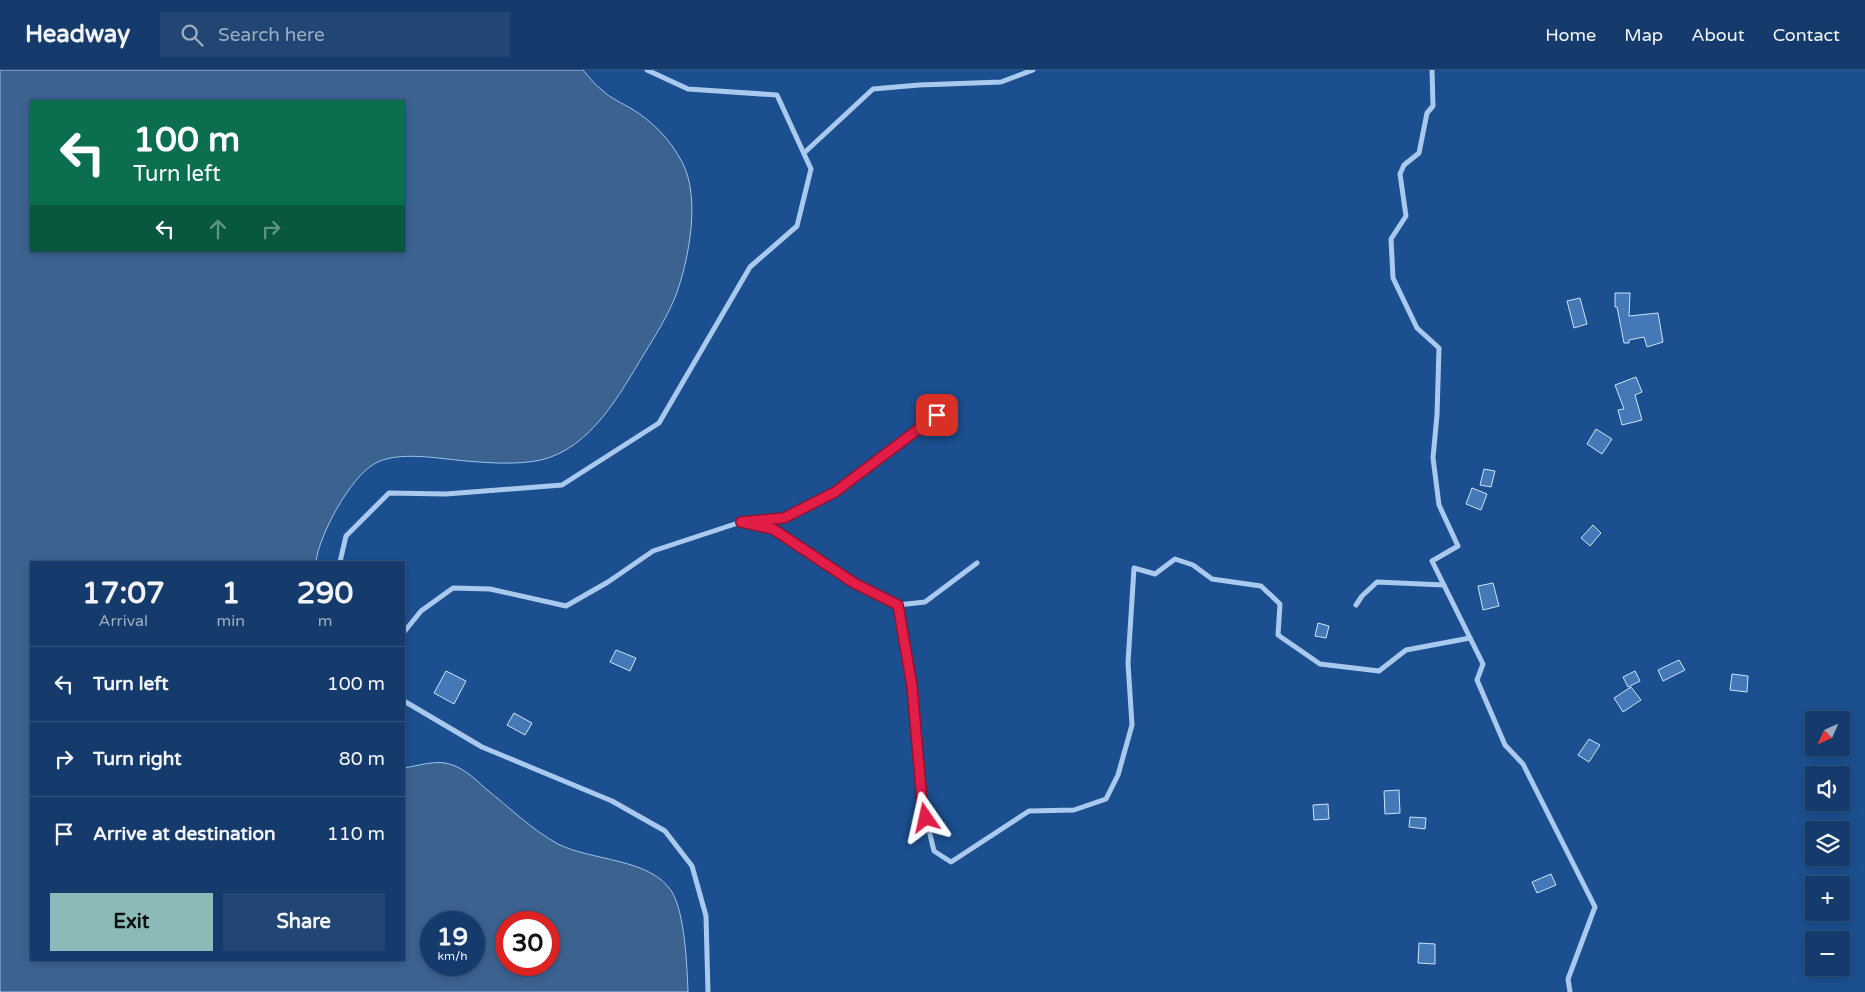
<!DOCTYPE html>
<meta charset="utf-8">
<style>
body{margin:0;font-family:"Varela Round",sans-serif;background:#214673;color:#f1f3f6;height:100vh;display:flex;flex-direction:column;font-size:19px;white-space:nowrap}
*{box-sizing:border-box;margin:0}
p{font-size:16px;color:#9dadc1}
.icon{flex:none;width:28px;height:28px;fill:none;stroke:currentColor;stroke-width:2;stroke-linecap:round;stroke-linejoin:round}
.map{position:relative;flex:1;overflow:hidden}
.panel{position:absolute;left:30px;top:491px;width:375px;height:400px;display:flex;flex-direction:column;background:#143b6b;border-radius:0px;box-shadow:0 2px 8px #0003,0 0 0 1px #33557e}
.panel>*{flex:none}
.guide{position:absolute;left:30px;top:30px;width:375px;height:152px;border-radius:0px;box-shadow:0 2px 8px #0003,0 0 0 1px #33557e;background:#0b6e4f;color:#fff;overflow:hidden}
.needle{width:32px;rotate:225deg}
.fabs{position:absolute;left:1805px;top:641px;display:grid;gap:10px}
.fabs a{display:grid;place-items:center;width:45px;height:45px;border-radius:0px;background:#143b6b;box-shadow:0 2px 8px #0003,0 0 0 1px #33557e;font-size:25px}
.speed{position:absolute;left:420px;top:841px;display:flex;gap:10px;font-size:25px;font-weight:700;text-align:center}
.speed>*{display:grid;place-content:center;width:65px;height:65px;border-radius:50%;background:#143b6b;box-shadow:0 2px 8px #0003,0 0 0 1px #33557e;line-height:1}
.speed small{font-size:12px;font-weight:400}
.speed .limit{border:8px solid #d22;background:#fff;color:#111}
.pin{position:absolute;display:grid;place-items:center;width:42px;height:42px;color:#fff;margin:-21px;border-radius:10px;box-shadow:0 2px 8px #0006}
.me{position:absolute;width:55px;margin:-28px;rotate:349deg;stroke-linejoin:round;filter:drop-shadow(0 0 4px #0008)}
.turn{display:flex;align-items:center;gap:18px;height:105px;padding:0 20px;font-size:22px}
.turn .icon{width:65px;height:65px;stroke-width:2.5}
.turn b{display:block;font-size:35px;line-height:42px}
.lanes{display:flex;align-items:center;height:48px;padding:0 20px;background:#0003;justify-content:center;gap:25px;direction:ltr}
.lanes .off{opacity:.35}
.eta{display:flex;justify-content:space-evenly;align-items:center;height:85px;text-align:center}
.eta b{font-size:30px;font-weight:800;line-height:35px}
.cta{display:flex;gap:10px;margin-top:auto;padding:10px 20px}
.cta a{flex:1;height:58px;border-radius:0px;background:#8bbbb9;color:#111;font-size:20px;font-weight:800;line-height:58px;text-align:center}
.cta a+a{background:#214673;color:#f1f3f6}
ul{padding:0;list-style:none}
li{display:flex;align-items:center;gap:15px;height:75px;padding:0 20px;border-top:1px solid #33557e}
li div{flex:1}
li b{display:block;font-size:19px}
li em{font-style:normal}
header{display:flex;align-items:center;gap:30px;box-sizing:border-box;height:70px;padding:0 25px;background:#143b6b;border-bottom:1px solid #33557e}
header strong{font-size:24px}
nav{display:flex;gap:28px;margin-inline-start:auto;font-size:18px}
.search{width:350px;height:45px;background:#214673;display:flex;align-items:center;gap:12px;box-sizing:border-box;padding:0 18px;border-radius:0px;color:#9dadc1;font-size:19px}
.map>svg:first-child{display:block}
</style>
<header>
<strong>Headway</strong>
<div class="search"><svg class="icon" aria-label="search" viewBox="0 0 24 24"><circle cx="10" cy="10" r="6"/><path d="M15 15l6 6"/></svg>Search here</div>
<nav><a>Home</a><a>Map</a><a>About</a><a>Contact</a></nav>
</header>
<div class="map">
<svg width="1865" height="922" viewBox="0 0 1865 922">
<rect width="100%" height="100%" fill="#1b4f8f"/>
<!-- water -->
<path fill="#3c6290" stroke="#9cc4f0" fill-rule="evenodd" d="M0 0H583C589 7 595 15 602 20 610 28 622 33 632 39 653 52 670 69 682 92 701 127 689 189 676 225 668 245 656 265 644 284 620 324 591 378 541 390 517 395 490 393 466 391 441 389 397 380 374 394 350 408 319 465 316 492H31V890H404V698C416 696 433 691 445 693 462 696 474 708 486 719 509 737 532 760 558 774 591 791 651 788 672 822 685 844 687 896 688 922H0ZM31 31H404V181H31ZM431 852H474V895H431ZM549 852V895H506V852Z"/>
<!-- building -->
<g fill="#4478b7" stroke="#cfe3fa">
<polygon points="1615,223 1630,223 1629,246 1658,243 1663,272 1647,277 1644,267 1629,270 1629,273 1624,273 1617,237 1615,237"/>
<polygon points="1580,228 1587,254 1574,258 1567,231"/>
<polygon points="1636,307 1642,322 1635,325 1642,350 1622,355 1618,340 1624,339 1615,315"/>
<polygon points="1596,359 1612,369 1602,384 1587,374"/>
<polygon points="1484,399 1495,401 1491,417 1480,415"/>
<polygon points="1472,418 1487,424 1481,440 1466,434"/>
<polygon points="1593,455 1601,463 1590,476 1581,468"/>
<polygon points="1493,513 1499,536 1483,540 1478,516"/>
<polygon points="1318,553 1329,556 1326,568 1315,566"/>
<polygon points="616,580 636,588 630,601 610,592"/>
<polygon points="1679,590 1685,600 1663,611 1658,600"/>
<polygon points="446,601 466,611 454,634 434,623"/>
<polygon points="1635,601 1640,611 1628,617 1623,607"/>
<polygon points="1732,604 1748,606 1747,622 1730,620"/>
<polygon points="1631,617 1641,630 1623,642 1614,628"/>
<polygon points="514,643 532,653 525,665 507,655"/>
<polygon points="1589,669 1600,675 1589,692 1578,685"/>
<polygon points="1399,720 1400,743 1385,744 1384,721"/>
<polygon points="1328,734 1329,749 1314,750 1313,735"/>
<polygon points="1410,747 1426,748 1425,759 1409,757"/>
<polygon points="1551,804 1556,815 1537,823 1532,812"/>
<polygon points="1419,873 1435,874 1435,894 1418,893"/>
</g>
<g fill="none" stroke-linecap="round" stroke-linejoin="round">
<!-- street -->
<g stroke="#a9c9ee" stroke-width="5">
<polyline points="1432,0 1433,36 1427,43 1419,83 1404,95 1400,104 1406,146 1391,169 1393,208 1417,258 1439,278 1437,345 1433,388 1439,435 1458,476 1432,491 1483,594 1477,610 1505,675 1523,694 1595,837 1568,909 1570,922"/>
<polyline points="804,83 873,19 919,15 1001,12 1033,0"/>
<polyline points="747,453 773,459 854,513 898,535 925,532 977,493"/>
<polyline points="340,492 346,466 389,423 446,424 562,415 659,353 750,197 797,156 811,99 777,25 688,19 647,0"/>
<polyline points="898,535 913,616 922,731 934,781 951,792 1029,741 1074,740 1106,729 1118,705 1132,655 1128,593 1134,498 1155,504 1175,489 1193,495 1212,509 1261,516 1280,534 1278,565 1320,594 1379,601 1406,580 1470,568"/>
<polyline points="1356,535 1362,526 1377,512 1444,515"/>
<polyline points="404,562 421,541 453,518 490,519 566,536 608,512 653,481 741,452 783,448 835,422 937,345"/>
<polyline points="404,631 482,677 612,731 665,761 692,796 706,846 708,922"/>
</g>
</g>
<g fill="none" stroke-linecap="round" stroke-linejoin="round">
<!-- route casing -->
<g stroke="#92132f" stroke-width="12">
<polyline id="route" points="926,748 922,731 912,616 898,535 854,513 773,459 741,452 784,448 835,422 937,345"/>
</g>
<!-- route -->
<use href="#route" stroke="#e11d48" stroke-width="9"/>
</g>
</svg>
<div class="fabs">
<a><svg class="needle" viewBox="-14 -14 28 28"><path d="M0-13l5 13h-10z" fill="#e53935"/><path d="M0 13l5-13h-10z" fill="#9dadc1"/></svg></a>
<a><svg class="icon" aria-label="sound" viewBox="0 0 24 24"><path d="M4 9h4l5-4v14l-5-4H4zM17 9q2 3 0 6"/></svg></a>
<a><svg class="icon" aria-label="layers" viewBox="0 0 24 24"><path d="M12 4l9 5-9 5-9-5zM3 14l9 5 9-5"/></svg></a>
<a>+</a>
<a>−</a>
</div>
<div class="speed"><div>19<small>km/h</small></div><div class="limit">30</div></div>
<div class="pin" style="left:937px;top:345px;background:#d93025"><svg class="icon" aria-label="arrive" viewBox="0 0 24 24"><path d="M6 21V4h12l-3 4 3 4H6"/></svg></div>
<svg class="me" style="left:926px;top:748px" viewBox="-20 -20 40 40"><path d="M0-17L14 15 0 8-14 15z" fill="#e11d48" stroke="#fff" stroke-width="4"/></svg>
<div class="guide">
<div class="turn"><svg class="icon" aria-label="left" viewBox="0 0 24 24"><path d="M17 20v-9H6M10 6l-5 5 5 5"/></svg><div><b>100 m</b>Turn left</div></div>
<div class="lanes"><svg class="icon" aria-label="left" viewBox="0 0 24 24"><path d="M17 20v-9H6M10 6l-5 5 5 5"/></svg><svg class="icon off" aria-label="ahead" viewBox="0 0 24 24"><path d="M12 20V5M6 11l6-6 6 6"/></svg><svg class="icon off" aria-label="right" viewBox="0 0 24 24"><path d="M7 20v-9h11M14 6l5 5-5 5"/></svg></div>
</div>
<section class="panel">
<div class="eta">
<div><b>17:07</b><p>Arrival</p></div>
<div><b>1</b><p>min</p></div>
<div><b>290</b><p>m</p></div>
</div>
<ul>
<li><svg class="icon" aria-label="left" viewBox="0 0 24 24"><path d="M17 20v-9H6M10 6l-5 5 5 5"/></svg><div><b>Turn left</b></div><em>100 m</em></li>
<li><svg class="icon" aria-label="right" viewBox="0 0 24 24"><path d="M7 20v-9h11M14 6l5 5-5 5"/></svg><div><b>Turn right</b></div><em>80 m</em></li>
<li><svg class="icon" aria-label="arrive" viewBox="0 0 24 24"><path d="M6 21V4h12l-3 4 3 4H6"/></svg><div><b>Arrive at destination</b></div><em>110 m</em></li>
</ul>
<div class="cta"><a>Exit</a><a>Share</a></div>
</section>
</div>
